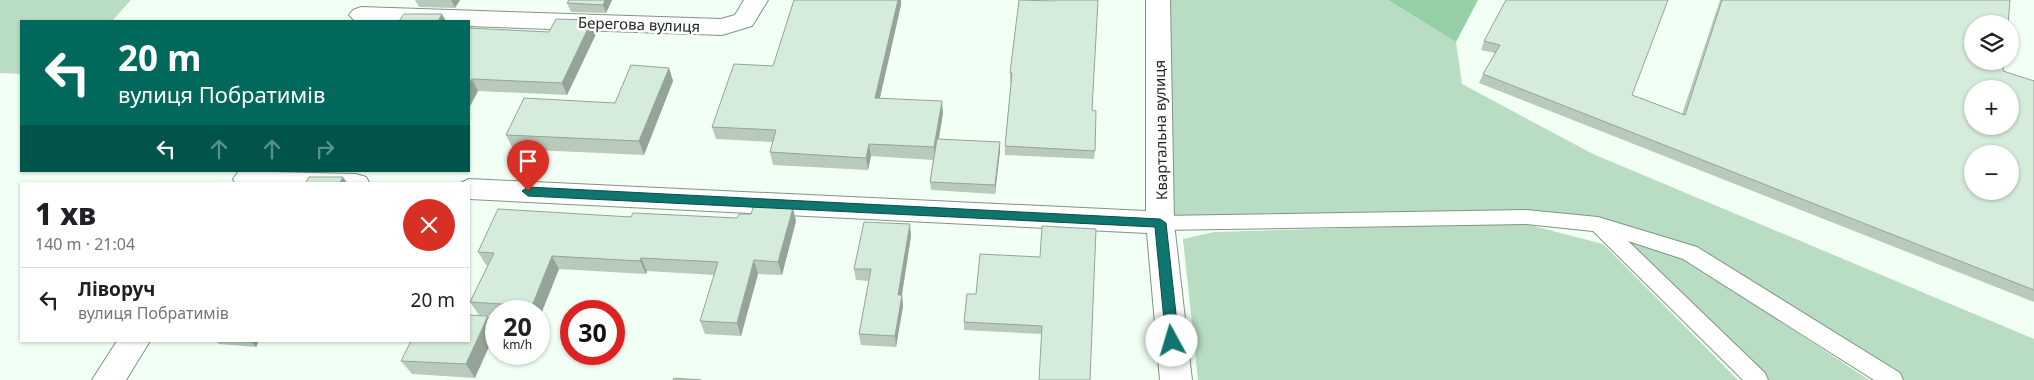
<!DOCTYPE html>
<html lang="uk">
<meta charset="utf-8">
<style>
body{margin:0;font-family:"Noto Sans",sans-serif;background:#f2f2f2;color:#202124;height:100vh;display:flex;flex-direction:column;font-size:19px;white-space:nowrap}
*{box-sizing:border-box;margin:0}
p{font-size:16px;color:#757577}
.icon{flex:none;width:28px;height:28px;fill:none;stroke:currentColor;stroke-width:2;stroke-linecap:round;stroke-linejoin:round}
.map{position:relative;flex:1;overflow:hidden}
.details{position:absolute;left:20px;top:182px;width:450px;height:160px;display:flex;flex-direction:column;background:#fff;border-radius:0px;box-shadow:0 1px 4px #0004}
.details>*{flex:none}
.guide{position:absolute;left:20px;top:20px;width:450px;height:152px;border-radius:0px;box-shadow:0 1px 4px #0004;background:#00695c;color:#fff;overflow:hidden}
.fabs{position:absolute;left:1964px;top:15px;display:grid;gap:10px}
.fabs a{display:grid;place-items:center;width:55px;height:55px;border-radius:50%;background:#fff;box-shadow:0 1px 4px #0004;font-size:25px}
.speed{position:absolute;left:485px;top:300px;display:flex;gap:10px;font-size:25px;font-weight:700;text-align:center}
.speed>*{display:grid;place-content:center;width:65px;height:65px;border-radius:50%;background:#fff;box-shadow:0 1px 4px #0004;line-height:1}
.speed small{font-size:12px;font-weight:400}
.speed .limit{border:8px solid #d22;background:#fff;color:#111}
.pin{position:absolute;display:grid;place-items:center;width:42px;height:42px;color:#fff;margin:-51px -21px;border-radius:50% 50% 50% 0;rotate:-45deg;box-shadow:0 0 5px #0007}
.pin .icon{rotate:45deg}
.me{position:absolute;width:55px;margin:-28px;rotate:354deg;stroke-linejoin:round;filter:drop-shadow(0 0 4px #0008)}
.turn{display:flex;align-items:center;gap:18px;height:105px;padding:0 15px;font-size:22px}
.turn .icon{width:65px;height:65px;stroke-width:2.5}
.turn b{display:block;font-size:35px;line-height:42px}
.lanes{display:flex;align-items:center;height:48px;padding:0 15px;background:#0003;justify-content:center;gap:25px;direction:ltr}
.lanes .off{opacity:.35}
.round{display:grid;place-items:center;flex:none;width:52px;height:52px;border-radius:26px;background:#f2f2f2}
.head{display:flex;align-items:center;justify-content:space-between;height:85px;padding:0 15px}
h1{font-size:30px;font-weight:800;line-height:38px}
ul{padding:0;list-style:none}
li{display:flex;align-items:center;gap:15px;height:65px;padding:0 15px;border-top:1px solid #e0e0e0}
li div{flex:1}
li b{display:block;font-size:19px}
li em{font-style:normal}
.map>svg:first-child{display:block}
</style>
<div class="map">
<svg width="2034" height="380" viewBox="0 0 2034 380">
<rect width="100%" height="100%" fill="#f2fff5"/>
<!-- green -->
<g fill="#b9ddc2">
<polygon points="0,0 131,0 112,21 21,21 21,74 0,73"/>
<polygon points="1158,0 1388,0 1456,42 1462,84 1593,154 2034,339 2034,380 1892,380 1690,253 1598,224 1526,217 1160,223"/>
<polygon points="1522,223 1603,244 1738,380 1198,380 1183,239 1214,232"/>
<polygon points="1623,234 1694,264 1869,380 1766,380 1639,257"/>
</g>
<!-- forest -->
<polygon fill="#95cfa5" points="1388,0 1478,0 1456,42"/>
<g fill="none" stroke-linecap="round" stroke-linejoin="round">
<!-- lane casing -->
<g stroke="#809485" stroke-width="2">
<polygon id="lane" points="1526,210 1598,217 1697,247 1900,373 1903,380 1874,380 1683,259 1628,241 1765,373 1768,380 1743,380 1593,231 1526,224 1160,230 1153,228 1150,223 1153,218 1160,216"/>
</g>
<!-- street casing -->
<g stroke="#809485" stroke-width="2">
<g id="street">
<polygon points="744,0 768,0 752,26 722,35 469,26 469,21 355,21 349,15 353,10 361,7 721,19 735,15"/>
<polygon points="1146,0 1170,0 1174,223 1192,380 1160,380 1147,233 469,199 469,184 458,184 469,179 1146,211"/>
<polygon points="239,171 356,174 366,177 370,184 236,184 233,179"/>
<polygon points="117,341 150,341 126,380 92,380"/>
</g>
</g>
<!-- lane -->
<use href="#lane" fill="#fff" fill-rule="evenodd"/>
<!-- street -->
<use href="#street" fill="#fff" fill-rule="evenodd"/>
</g>
<!-- wall -->
<g fill="#b7cabc">
<polygon points="415,0 460,0 455,8 419,7"/>
<polygon points="612,0 606,13 571,12 567,3"/>
<polygon points="794,0 901,0 901,5 880,98 943,113 939,139 1000,142 1000,151 995,194 931,190 930,182 933,160 871,156 868,170 773,165 770,152 773,142 716,139 712,127 773,66"/>
<polygon points="1019,0 1092,110 1095,151 1094,159 1005,155 1005,146 1011,82 1010,82 1010,73"/>
<polygon points="1506,0 1632,95 1682,114 1720,0 2010,0 2003,71 2034,81 2034,302 1479,83 1483,74 1495,53 1481,50 1484,41"/>
<polygon points="592,20 597,32 567,95 478,91 469,108 469,28 549,32"/>
<polygon points="669,68 673,81 644,155 513,149 506,135 615,103"/>
<polygon points="324,171 358,171 357,172"/>
<polygon points="631,217 796,221 782,275 758,274 741,336 705,334 700,321 715,275 647,271 646,274 559,269 539,319 539,311 496,311 496,316 479,315 470,302 488,265 486,265 478,252"/>
<polygon points="911,236 902,295 903,306 896,347 861,345 859,334 869,281 856,280 854,269"/>
<polygon points="980,254 1090,380 1041,334 964,330 964,322 976,294"/>
<polygon points="488,316 475,378 412,374 401,361"/>
<polygon points="216,341 259,341 256,347 219,344"/>
</g>
<!-- shaded-wall -->
<g fill="#95a499">
<polygon points="451,0 460,0 455,8"/>
<polygon points="605,0 612,0 606,13 603,5"/>
<polygon points="898,0 901,0 901,5 877,110 875,98"/>
<polygon points="442,14 446,21 438,21"/>
<polygon points="592,20 597,32 567,95 562,83"/>
<polygon points="669,68 673,81 644,155 639,141"/>
<polygon points="472,79 478,91 469,108 469,84"/>
<polygon points="942,101 943,113 935,160 934,147"/>
<polygon points="1000,142 1000,151 995,194 995,185"/>
<polygon points="869,144 871,156 868,170 866,158"/>
<polygon points="343,177 348,184 339,184"/>
<polygon points="793,208 796,221 782,275 778,262"/>
<polygon points="910,224 911,236 900,306 898,295"/>
<polygon points="552,256 559,269 539,319 539,311 535,311 532,306"/>
<polygon points="641,258 647,271 646,274 640,261"/>
<polygon points="754,260 758,274 741,336 737,323"/>
<polygon points="902,295 903,306 896,347 895,336"/>
<polygon points="488,316 496,329 496,331 475,378 466,364"/>
<polygon points="251,341 259,341 256,347"/>
</g>
<!-- building -->
<g fill="#d5ebdb" stroke="#95a499" fill-rule="evenodd">
<polygon points="569,0 605,0 603,5 567,3"/>
<polygon points="794,0 898,0 875,98 942,101 934,147 869,144 866,158 770,152 776,130 712,127 734,64 773,66"/>
<polygon points="1019,0 1054,1 1054,0 1098,0 1092,110 1096,111 1095,151 1005,146 1012,73 1010,73"/>
<path d="M1506 0H1668L1632 95 1685 115 1722 0H2010L2008 24H1972V61H2004L2003 71 2034 81V290L1483 74 1500 45 1484 41ZM1972 89H2010V126H1972ZM1972 154H2010V191H1972Z"/>
<polygon points="404,14 442,14 438,21 399,21"/>
<polygon points="556,19 592,20 562,83 472,79 469,84 469,28 549,32"/>
<polygon points="631,65 669,68 639,141 506,135 524,98 615,103"/>
<polygon points="937,139 1000,142 995,185 930,182"/>
<polygon points="309,177 343,177 339,184 305,184"/>
<polygon points="754,205 793,208 778,262 754,260 737,323 700,321 718,262 641,258 640,261 552,256 532,306 470,302 494,253 478,252 498,209 631,217 633,213 737,218 739,214 751,214"/>
<polygon points="864,222 910,224 898,295 902,295 895,336 859,334 871,269 854,269"/>
<polygon points="1042,226 1096,229 1090,380 1039,380 1042,326 964,322 967,294 976,294 980,254 1040,257"/>
<polygon points="469,315 488,316 466,364 401,361 411,341 469,341"/>
<polygon points="674,378 701,380 673,380"/>
</g>
<!-- route -->
<polygon fill="#0f766e" stroke="#0a4d48" points="528,187 1160,219 1166,223 1179,341 1172,346 1166,341 1155,227 528,196 522,191"/>
<g text-anchor="middle" dominant-baseline="central" stroke-width="5" stroke-linejoin="round" paint-order="stroke">
<!-- street labels -->
<g font-size="15" fill="#1c241e" stroke="#fff">
<text transform="translate(639 24) rotate(2)">Берегова вулиця</text>
<text transform="translate(1160 130) rotate(-91)">Квартальна вулиця</text>
</g>
</g>
</svg>
<div class="fabs">
<a><svg class="icon" aria-label="layers" viewBox="0 0 24 24"><path d="M12 4l9 5-9 5-9-5zM3 14l9 5 9-5"/></svg></a>
<a>+</a>
<a>−</a>
</div>
<div class="speed"><div>20<small>km/h</small></div><div class="limit">30</div></div>
<div class="pin" style="left:528px;top:191px;background:#d93025"><svg class="icon" aria-label="arrive" viewBox="0 0 24 24"><path d="M6 21V4h12l-3 4 3 4H6"/></svg></div>
<svg class="me" style="left:1172px;top:341px" viewBox="-20 -20 40 40"><circle r="19" fill="#fff"/><path d="M0-13L10 11 0 6-10 11z" fill="#0f766e"/></svg>
<div class="guide">
<div class="turn"><svg class="icon" aria-label="left" viewBox="0 0 24 24"><path d="M17 20v-9H6M10 6l-5 5 5 5"/></svg><div><b>20 m</b>вулиця Побратимів</div></div>
<div class="lanes"><svg class="icon" aria-label="left" viewBox="0 0 24 24"><path d="M17 20v-9H6M10 6l-5 5 5 5"/></svg><svg class="icon off" aria-label="ahead" viewBox="0 0 24 24"><path d="M12 20V5M6 11l6-6 6 6"/></svg><svg class="icon off" aria-label="ahead" viewBox="0 0 24 24"><path d="M12 20V5M6 11l6-6 6 6"/></svg><svg class="icon off" aria-label="right" viewBox="0 0 24 24"><path d="M7 20v-9h11M14 6l5 5-5 5"/></svg></div>
</div>
<section class="details">
<div class="head"><div><h1>1 хв</h1><p>140 m · 21:04</p></div><a class="round" style="background:#d93025;color:#fff"><svg class="icon" aria-label="close" viewBox="0 0 24 24"><path d="M6 6l12 12M18 6L6 18"/></svg></a></div>
<ul>
<li><svg class="icon" aria-label="left" viewBox="0 0 24 24"><path d="M17 20v-9H6M10 6l-5 5 5 5"/></svg><div><b>Ліворуч</b><p>вулиця Побратимів</p></div><em>20 m</em></li>
</ul>
</section>
</div>
